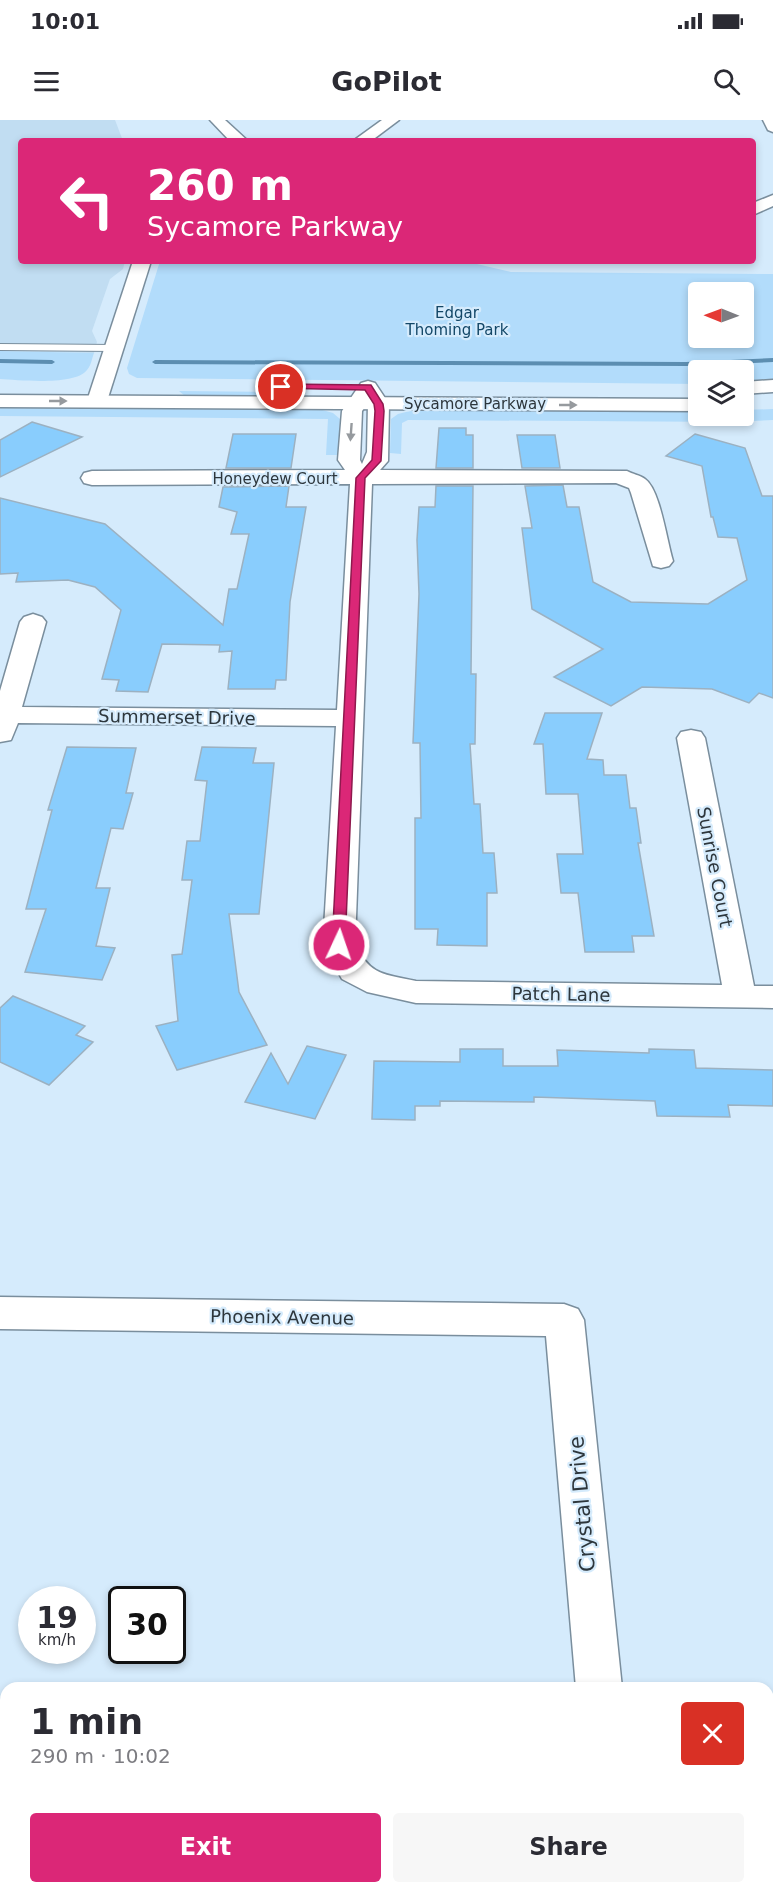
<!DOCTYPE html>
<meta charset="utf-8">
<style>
body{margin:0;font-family:"DejaVu Sans",sans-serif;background:#f7f7f7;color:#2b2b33;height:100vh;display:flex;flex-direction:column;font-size:22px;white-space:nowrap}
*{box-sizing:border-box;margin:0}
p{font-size:20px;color:#7c7c81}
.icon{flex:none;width:33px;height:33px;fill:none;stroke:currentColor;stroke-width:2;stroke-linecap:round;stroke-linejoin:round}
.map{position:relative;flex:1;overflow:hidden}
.sheet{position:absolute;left:0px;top:1562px;width:774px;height:212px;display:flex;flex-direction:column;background:#fff;border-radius:18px 18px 0 0;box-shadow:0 3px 9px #0003}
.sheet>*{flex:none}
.hud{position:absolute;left:18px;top:18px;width:738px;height:126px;border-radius:6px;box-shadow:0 3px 9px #0003;background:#db2777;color:#fff;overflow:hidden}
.needle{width:39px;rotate:271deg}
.tools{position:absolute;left:688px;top:162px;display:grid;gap:12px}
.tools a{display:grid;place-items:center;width:66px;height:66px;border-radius:6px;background:#fff;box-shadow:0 3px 9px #0003;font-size:30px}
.speed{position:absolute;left:18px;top:1466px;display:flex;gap:12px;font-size:30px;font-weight:700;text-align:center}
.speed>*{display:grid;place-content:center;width:78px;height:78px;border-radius:50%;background:#fff;box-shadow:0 3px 9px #0003;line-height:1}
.speed small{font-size:15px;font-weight:400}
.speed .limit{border:3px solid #111;border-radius:9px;background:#fff;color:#111}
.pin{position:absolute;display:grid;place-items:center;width:51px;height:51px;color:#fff;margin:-26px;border:3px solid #fff;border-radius:50%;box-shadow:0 2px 6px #0007}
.me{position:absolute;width:66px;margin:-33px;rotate:3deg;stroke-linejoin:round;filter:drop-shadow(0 0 4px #0008)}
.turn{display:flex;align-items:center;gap:21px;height:126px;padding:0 30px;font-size:27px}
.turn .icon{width:78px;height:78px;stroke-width:2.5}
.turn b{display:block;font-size:42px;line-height:51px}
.round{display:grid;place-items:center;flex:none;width:63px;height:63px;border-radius:6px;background:#f7f7f7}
.overview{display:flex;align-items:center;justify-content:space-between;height:102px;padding:0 30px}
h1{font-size:36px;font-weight:600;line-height:45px}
.cta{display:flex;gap:12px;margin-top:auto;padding:12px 30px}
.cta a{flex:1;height:69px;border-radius:6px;background:#db2777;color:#fff;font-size:24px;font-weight:600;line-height:69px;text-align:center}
.cta a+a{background:#f7f7f7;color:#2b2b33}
.status{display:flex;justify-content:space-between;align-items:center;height:42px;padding:0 30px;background:#fff;direction:ltr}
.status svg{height:16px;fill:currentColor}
header{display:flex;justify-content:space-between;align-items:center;height:78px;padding:0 30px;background:#fff;font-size:27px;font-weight:600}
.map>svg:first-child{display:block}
</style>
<div class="status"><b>10:01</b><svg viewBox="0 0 49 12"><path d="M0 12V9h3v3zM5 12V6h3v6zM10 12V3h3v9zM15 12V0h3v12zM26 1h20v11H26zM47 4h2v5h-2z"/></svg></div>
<header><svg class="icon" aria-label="menu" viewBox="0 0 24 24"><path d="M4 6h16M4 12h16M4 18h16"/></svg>GoPilot<svg class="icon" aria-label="search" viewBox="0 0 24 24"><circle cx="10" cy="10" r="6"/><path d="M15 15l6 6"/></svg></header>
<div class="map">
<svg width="773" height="1772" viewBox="0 0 773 1772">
<rect width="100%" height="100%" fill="#d5ebfc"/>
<!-- built -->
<polygon fill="#c1ddf2" points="0,0 115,0 123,21 21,21 21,141 125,141 123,149 110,159 92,211 97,222 94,233 0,231"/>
<!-- green -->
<g fill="#b2dcfb" fill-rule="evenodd">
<path d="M160 141H464L511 152 773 154V261L744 263V250H699V264L137 258 129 254 127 248ZM699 172H744V218H699Z"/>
<path d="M0 231 94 233C92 238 91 246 87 250 75 266 19 260 0 259Z"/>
<polygon points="179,271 281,272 274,278 185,276"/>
<polygon points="0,286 319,289 333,293 340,299 338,335 326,335 328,299 0,296"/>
<polygon points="773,289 773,300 733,302 408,300 402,303 401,334 390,333 391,299 398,294 414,290 699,291 699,296 744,296 744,290"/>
</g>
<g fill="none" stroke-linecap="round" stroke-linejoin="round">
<!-- stream -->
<g fill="#5c8eb1" fill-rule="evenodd">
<polygon points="773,238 773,242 686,246 155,244 152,242 155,240 686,242"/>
<polygon points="0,239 52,240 55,242 52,244 0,243"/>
</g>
</g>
<!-- building -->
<g fill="#89cdfd" stroke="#9cb1c1" stroke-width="1.5">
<polygon points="32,302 82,317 0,357 0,320"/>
<polygon points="439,308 466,308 466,315 473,315 473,348 436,348"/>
<polygon points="233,314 296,314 291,348 226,348"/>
<polygon points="695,314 745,328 762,376 773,376 773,578 759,573 749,583 712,569 642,567 611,586 554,557 603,529 532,489 522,408 532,408 525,366 563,365 567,387 579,387 593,462 631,482 708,484 747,460 737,418 718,417 713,397 711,397 702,346 666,336"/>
<polygon points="517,315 555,315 560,348 522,348"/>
<polygon points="289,366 286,387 306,387 290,482 286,560 276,560 275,569 228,569 232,531 219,532 220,525 162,524 148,572 116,571 119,560 102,559 121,490 95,467 68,460 16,462 18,453 0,454 0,378 105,404 223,505 229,469 237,469 249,414 231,414 237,392 219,387 223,367"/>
<polygon points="436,366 473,366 471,554 476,554 475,624 470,624 474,684 480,684 483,733 494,733 497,773 487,773 487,826 437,825 438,809 415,809 415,698 421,698 420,623 413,623 419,474 417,420 419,387 435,387"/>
<polygon points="545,593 602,593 587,639 603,640 604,655 626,655 630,688 636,688 641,723 638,723 654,816 632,816 634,832 585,832 578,773 561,773 557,734 583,734 578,674 546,674 543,624 534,624"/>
<polygon points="67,627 136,628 126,673 133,673 123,709 111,708 96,768 110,768 96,826 115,828 102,860 25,852 46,789 26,789 52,690 48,690"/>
<polygon points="202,627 256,628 253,643 274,643 259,794 229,794 239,872 267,925 177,950 156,906 178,901 172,835 182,834 192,760 182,760 187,721 200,721 207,661 195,660"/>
<polygon points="13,876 85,906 76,915 93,922 49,965 0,942 0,888"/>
<polygon points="307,926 346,935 315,999 245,982 271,933 288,964"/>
<polygon points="460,929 503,929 503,946 558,946 557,930 649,933 649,929 694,930 696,948 773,950 773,986 728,985 730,997 657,996 655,981 534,977 534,982 440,981 440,986 415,986 415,1000 372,999 374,941 460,942"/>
</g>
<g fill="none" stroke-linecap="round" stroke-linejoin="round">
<!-- service casing -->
<g stroke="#7a8e9d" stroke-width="2">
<polygon id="service" points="0,224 114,225 120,228 114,231 0,230"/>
</g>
<!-- minor casing -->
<g stroke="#7a8e9d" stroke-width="3">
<g id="minor">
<polygon points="210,0 225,0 248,21 230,21"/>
<polygon points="382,0 399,0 371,21 353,21"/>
<polygon points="763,0 773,0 773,12 768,10"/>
<polygon points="773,75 773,86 753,95 753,83"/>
<polygon points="133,141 151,141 107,281 104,285 90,285 87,281"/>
<path d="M368 261 375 263 389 284 388 341 380 350 627 351C632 354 640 355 645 359 660 369 667 422 673 441L669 446 661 448 653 446 631 373 629 368 616 363 372 364 355 825C371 856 384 854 416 861L722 865 677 618 681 612 691 610 701 612 705 618 754 866H773V888L416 883 367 872 342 859 323 825 336 606 18 603 11 620 0 622V571L20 502 24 497 33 494 42 497 46 502 22 587 337 590 350 364 92 365 84 363 81 358 84 353 92 351 345 350 338 340 342 291 361 263ZM368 283 367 332 362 344 360 340 362 291Z"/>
<polygon points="0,1177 564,1184 578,1189 584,1200 622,1568 576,1568 546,1216 0,1209"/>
<polygon points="0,1718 6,1719 6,1767 11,1767 0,1768"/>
<polygon points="593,1767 643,1767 644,1772 592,1772"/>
</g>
</g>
<!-- secondary casing -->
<g stroke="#7a8e9d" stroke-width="3">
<g id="secondary">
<polygon points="773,260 773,272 744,274 744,262"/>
<polygon points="0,275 699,279 699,291 0,287"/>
</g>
</g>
<!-- service -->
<use href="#service" fill="#fff" fill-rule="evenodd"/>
<!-- minor -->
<use href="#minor" fill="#fff" fill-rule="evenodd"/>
<!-- secondary -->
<use href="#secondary" fill="#fff" fill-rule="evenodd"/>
</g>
<!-- one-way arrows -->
<defs><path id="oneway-solid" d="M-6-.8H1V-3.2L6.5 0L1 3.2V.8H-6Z" transform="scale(1.5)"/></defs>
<g fill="#969a9e">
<use href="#oneway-solid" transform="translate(58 281)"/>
<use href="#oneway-solid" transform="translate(568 285)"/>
<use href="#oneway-solid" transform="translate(351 312) rotate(94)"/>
</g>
<!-- route -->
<polygon fill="#db2777" stroke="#8e194d" stroke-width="1.5" points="281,264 371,265 383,284 384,291 381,341 365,358 345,825 339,829 332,825 356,358 372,340 375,291 374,284 365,270 278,268"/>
<g text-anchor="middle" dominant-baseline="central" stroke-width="4.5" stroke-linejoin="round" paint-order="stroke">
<!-- far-park labels -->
<g font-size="15" fill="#134767" stroke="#d5ebfc">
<text x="457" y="193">Edgar<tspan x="457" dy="17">Thoming Park</tspan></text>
</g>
<!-- far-street labels -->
<g font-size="15" fill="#2d363c" stroke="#d5ebfc">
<text x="475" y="284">Sycamore Parkway</text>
<text x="275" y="359">Honeydew Court</text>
</g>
<!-- street labels -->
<g font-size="18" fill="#2d363c" stroke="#d5ebfc">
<text transform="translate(177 597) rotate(1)">Summerset Drive</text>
<text transform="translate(715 747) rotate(79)">Sunrise Court</text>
<text transform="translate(561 874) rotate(1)">Patch Lane</text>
<text transform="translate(282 1197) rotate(1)">Phoenix Avenue</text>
</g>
<!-- near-street labels -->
<g font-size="21" fill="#2d363c" stroke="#d5ebfc">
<text transform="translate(582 1384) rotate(-95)">Crystal Drive</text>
</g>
</g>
</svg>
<div class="tools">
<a><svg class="needle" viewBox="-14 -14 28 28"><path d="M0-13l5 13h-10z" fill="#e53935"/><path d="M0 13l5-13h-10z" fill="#7c7c81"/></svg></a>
<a><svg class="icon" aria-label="layers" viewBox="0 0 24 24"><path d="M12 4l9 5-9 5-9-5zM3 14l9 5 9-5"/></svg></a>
</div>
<div class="speed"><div>19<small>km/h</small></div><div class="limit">30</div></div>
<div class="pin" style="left:281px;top:267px;background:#d93025"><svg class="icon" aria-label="arrive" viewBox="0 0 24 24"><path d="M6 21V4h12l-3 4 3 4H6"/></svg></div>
<svg class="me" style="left:339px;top:825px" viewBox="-20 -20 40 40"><circle r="17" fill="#db2777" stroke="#fff" stroke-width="3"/><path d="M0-11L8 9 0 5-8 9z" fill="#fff"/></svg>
<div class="hud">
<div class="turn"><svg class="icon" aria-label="left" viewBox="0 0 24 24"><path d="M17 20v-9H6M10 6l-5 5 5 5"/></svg><div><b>260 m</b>Sycamore Parkway</div></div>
</div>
<section class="sheet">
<div class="overview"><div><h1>1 min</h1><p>290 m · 10:02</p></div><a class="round" style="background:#d93025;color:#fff"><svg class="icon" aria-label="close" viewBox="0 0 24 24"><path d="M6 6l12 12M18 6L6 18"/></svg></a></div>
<div class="cta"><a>Exit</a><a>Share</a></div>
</section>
</div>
